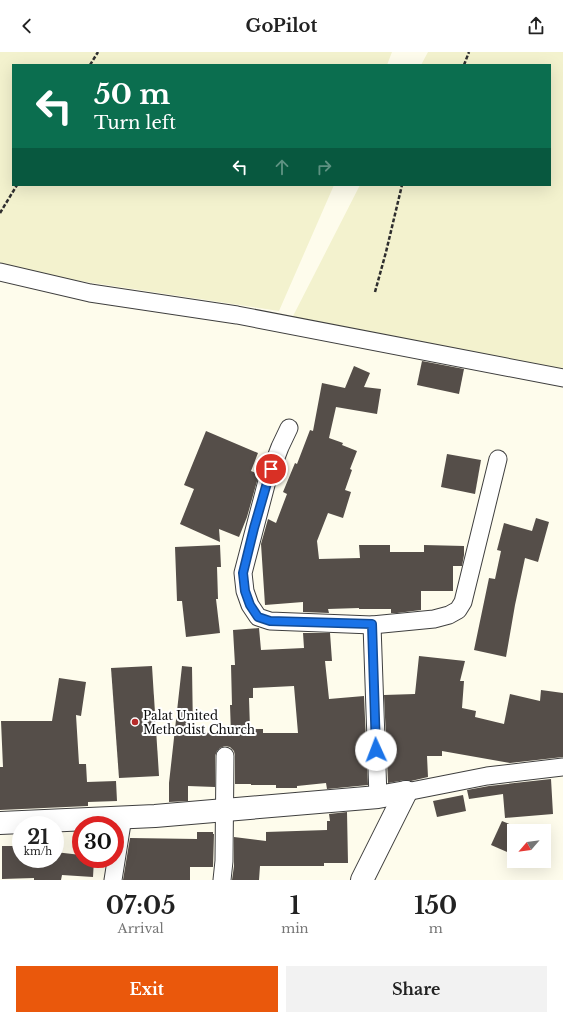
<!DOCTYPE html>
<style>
body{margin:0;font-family:"Libre Baskerville",serif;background:#f2f2f2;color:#222;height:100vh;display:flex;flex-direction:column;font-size:15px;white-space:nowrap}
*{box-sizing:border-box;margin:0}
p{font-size:13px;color:#767676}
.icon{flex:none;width:22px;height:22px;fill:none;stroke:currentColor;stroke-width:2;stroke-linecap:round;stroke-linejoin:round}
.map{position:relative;height:828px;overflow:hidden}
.sheet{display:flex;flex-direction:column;background:#fff;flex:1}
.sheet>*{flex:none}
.top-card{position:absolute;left:12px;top:12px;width:539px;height:122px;border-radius:0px;box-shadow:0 4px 16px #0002;background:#0b6e4f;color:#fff;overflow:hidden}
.needle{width:26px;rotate:242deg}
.controls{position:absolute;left:507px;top:772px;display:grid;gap:8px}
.controls a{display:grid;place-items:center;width:44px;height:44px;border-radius:0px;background:#fff;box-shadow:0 4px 16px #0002;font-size:20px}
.speed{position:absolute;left:12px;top:764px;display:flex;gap:8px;font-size:20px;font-weight:700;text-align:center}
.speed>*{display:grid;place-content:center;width:52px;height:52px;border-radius:50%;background:#fff;box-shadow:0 4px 16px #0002;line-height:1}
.speed small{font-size:10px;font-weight:400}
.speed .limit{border:6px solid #d22;background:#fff;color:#111}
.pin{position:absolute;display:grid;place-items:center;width:34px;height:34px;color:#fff;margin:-17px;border:2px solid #fff;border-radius:50%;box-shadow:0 1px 4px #0007}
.me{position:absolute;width:44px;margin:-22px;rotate:358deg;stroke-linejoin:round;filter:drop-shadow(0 0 3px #0008)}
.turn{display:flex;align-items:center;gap:14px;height:84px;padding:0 16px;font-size:18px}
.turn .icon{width:52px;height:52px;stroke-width:2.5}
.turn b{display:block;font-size:28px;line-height:34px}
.lanes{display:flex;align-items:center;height:38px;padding:0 16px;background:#0003;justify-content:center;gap:20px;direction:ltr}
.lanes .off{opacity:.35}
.eta{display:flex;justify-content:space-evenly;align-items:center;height:68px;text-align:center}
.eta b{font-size:24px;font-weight:700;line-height:28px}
.primary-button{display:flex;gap:8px;margin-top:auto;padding:8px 16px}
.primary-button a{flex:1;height:46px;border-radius:0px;background:#ea580c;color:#fff;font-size:16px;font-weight:700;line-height:46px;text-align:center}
.primary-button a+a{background:#f2f2f2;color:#222}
header{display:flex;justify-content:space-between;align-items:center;height:52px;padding:0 16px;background:#fff;font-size:18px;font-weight:700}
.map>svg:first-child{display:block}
</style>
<header><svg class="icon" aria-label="back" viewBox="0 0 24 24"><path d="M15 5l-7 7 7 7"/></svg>GoPilot<svg class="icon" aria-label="share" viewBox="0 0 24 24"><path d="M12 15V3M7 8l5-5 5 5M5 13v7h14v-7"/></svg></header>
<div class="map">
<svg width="563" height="828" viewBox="0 0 563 828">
<rect width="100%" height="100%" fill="#fefcec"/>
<!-- farmland -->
<g fill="#f3f2ce">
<polygon points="0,0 392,0 387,13 13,13 13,133 334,133 279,259 0,217"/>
<polygon points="428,0 563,0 563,321 291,268 360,133 550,133 550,13 421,13"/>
</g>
<!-- building -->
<g fill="#554e49" fill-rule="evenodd">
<polygon points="422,309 464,317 459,342 417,333"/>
<polygon points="354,314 370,321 364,335 381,337 377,362 336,355 329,386 343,391 342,393 357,399 350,417 352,418 345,438 351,440 343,466 328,461 317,489 319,507 360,506 359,493 390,493 390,500 424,500 424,493 464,494 464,503 462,514 453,514 453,539 421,539 421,558 397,561 391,561 391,557 359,557 359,556 328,557 329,561 303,560 303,550 265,553 261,492 268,467 276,471 287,442 283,440 295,411 297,412 310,378 313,379 322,331 345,336"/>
<polygon points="206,379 258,401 251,419 259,422 247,465 239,485 219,477 220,490 180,472 194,437 184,433"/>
<polygon points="447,402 481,408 475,442 441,435"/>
<polygon points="536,466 549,470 538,510 525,506 515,553 506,605 474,598 489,526 495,527 501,499 497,498 504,471 532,479"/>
<polygon points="220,493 221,515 217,515 218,547 216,547 220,581 186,585 182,549 177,549 175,495"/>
<path d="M259 576 261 598 304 596 303 581H330L332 609H325L329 647 364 644 368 733 327 737 326 731 297 734V736H276V733H251V732H235V704L234 699 230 695 225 694 220 696 217 699 215 704V735L188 734V749L169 750V731L182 614 192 615 193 680 231 682 230 653H232L231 613H235L233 578ZM294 634 298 681H263V677H250L249 646H253V636Z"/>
<polygon points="419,604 465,609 460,629 464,629 462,656 476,659 475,665 504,672 510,642 540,649 541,638 563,641 563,705 510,711 442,699 442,704 427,704 428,725 411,729 405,728 388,731 384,643 415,642"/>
<polygon points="152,614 159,724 119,726 111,616"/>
<polygon points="59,626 86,630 81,664 76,663 79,712 86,712 87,730 116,729 117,749 88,750 88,754 0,758 0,715 3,715 1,669 52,669"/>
<polygon points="551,727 553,762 505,766 503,742 469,747 467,738 489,734"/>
<polygon points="463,743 466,759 437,765 433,749"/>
<polygon points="347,760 348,811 324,811 324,814 260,814 259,828 232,828 234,814 234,785 266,789 266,780 327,778 327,769 330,769 329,762"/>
<polygon points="502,769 514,774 514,803 491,793"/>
<polygon points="197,780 213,780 213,782 214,782 213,815 190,815 190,828 123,828 130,786 197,787"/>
<polygon points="2,794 20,794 21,807 55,807 55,800 81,803 81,807 94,807 93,825 62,823 61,828 34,828 34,826 2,827"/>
</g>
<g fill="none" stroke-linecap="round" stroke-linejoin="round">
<!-- minor casing -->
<g stroke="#3f3f3f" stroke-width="19">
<g id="minor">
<polyline points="0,220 90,241 237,263 563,326"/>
<polyline points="289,376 280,395 267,429 243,521 245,539 250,553 258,565 270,569 372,573 434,567 449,563 458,558 463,550 498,407"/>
<polyline points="372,573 378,745"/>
<polyline points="406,740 487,724 563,715"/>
<polyline points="113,828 123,765"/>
<polyline points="222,828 224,809 225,704"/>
</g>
</g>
<!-- tertiary casing -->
<g stroke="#3f3f3f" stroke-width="24">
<g id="tertiary">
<polyline points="0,771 155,764 378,745 406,740"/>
<polyline points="362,828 406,740"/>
</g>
</g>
<!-- path -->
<g stroke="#2e2e2e" stroke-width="2.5" stroke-dasharray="4 2" stroke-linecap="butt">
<polyline points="90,13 98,0"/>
<polyline points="464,13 469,0"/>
<polyline points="0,161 17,133"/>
<polyline points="375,240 386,200 402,133"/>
</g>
<!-- minor -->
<use href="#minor" stroke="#fff" stroke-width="17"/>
<!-- tertiary -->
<use href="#tertiary" stroke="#fff" stroke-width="22"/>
</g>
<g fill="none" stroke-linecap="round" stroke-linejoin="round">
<!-- route casing -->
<g stroke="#114b97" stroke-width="10">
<polyline id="route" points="271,417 254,476 243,521 245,539 250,553 258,565 270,569 372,572 376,698"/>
</g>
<!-- route -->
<use href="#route" stroke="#1a73e8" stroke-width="7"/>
</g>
<!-- markers -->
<circle fill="#b62c2a" stroke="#fff" stroke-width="1.5" cx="135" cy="670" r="4"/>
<g text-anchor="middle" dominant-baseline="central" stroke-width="4" stroke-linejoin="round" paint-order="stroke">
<!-- poi labels -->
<g font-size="12" fill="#0c0c0c" stroke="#fff" text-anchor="start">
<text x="143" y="663">Palat United<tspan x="143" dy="14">Methodist Church</tspan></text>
</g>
</g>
</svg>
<div class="controls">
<a><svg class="needle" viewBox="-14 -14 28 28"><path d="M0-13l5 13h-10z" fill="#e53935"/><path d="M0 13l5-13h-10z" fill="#767676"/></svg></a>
</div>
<div class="speed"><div>21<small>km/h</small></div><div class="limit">30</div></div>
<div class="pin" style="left:271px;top:417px;background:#d93025"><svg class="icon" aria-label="arrive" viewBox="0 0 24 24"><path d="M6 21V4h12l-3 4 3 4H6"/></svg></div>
<svg class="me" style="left:376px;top:698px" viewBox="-20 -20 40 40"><circle r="19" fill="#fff"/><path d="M0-13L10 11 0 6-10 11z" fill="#1a73e8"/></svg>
<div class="top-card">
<div class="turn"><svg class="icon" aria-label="left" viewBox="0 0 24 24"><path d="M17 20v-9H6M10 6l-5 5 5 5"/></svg><div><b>50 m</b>Turn left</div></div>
<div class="lanes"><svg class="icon" aria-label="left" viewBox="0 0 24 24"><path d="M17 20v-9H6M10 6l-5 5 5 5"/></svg><svg class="icon off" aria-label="ahead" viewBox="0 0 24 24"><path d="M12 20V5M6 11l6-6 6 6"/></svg><svg class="icon off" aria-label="right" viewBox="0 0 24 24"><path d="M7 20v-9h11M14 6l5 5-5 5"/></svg></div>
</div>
</div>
<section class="sheet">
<div class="eta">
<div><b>07:05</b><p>Arrival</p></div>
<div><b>1</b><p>min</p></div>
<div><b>150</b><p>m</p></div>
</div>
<div class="primary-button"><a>Exit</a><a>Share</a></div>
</section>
